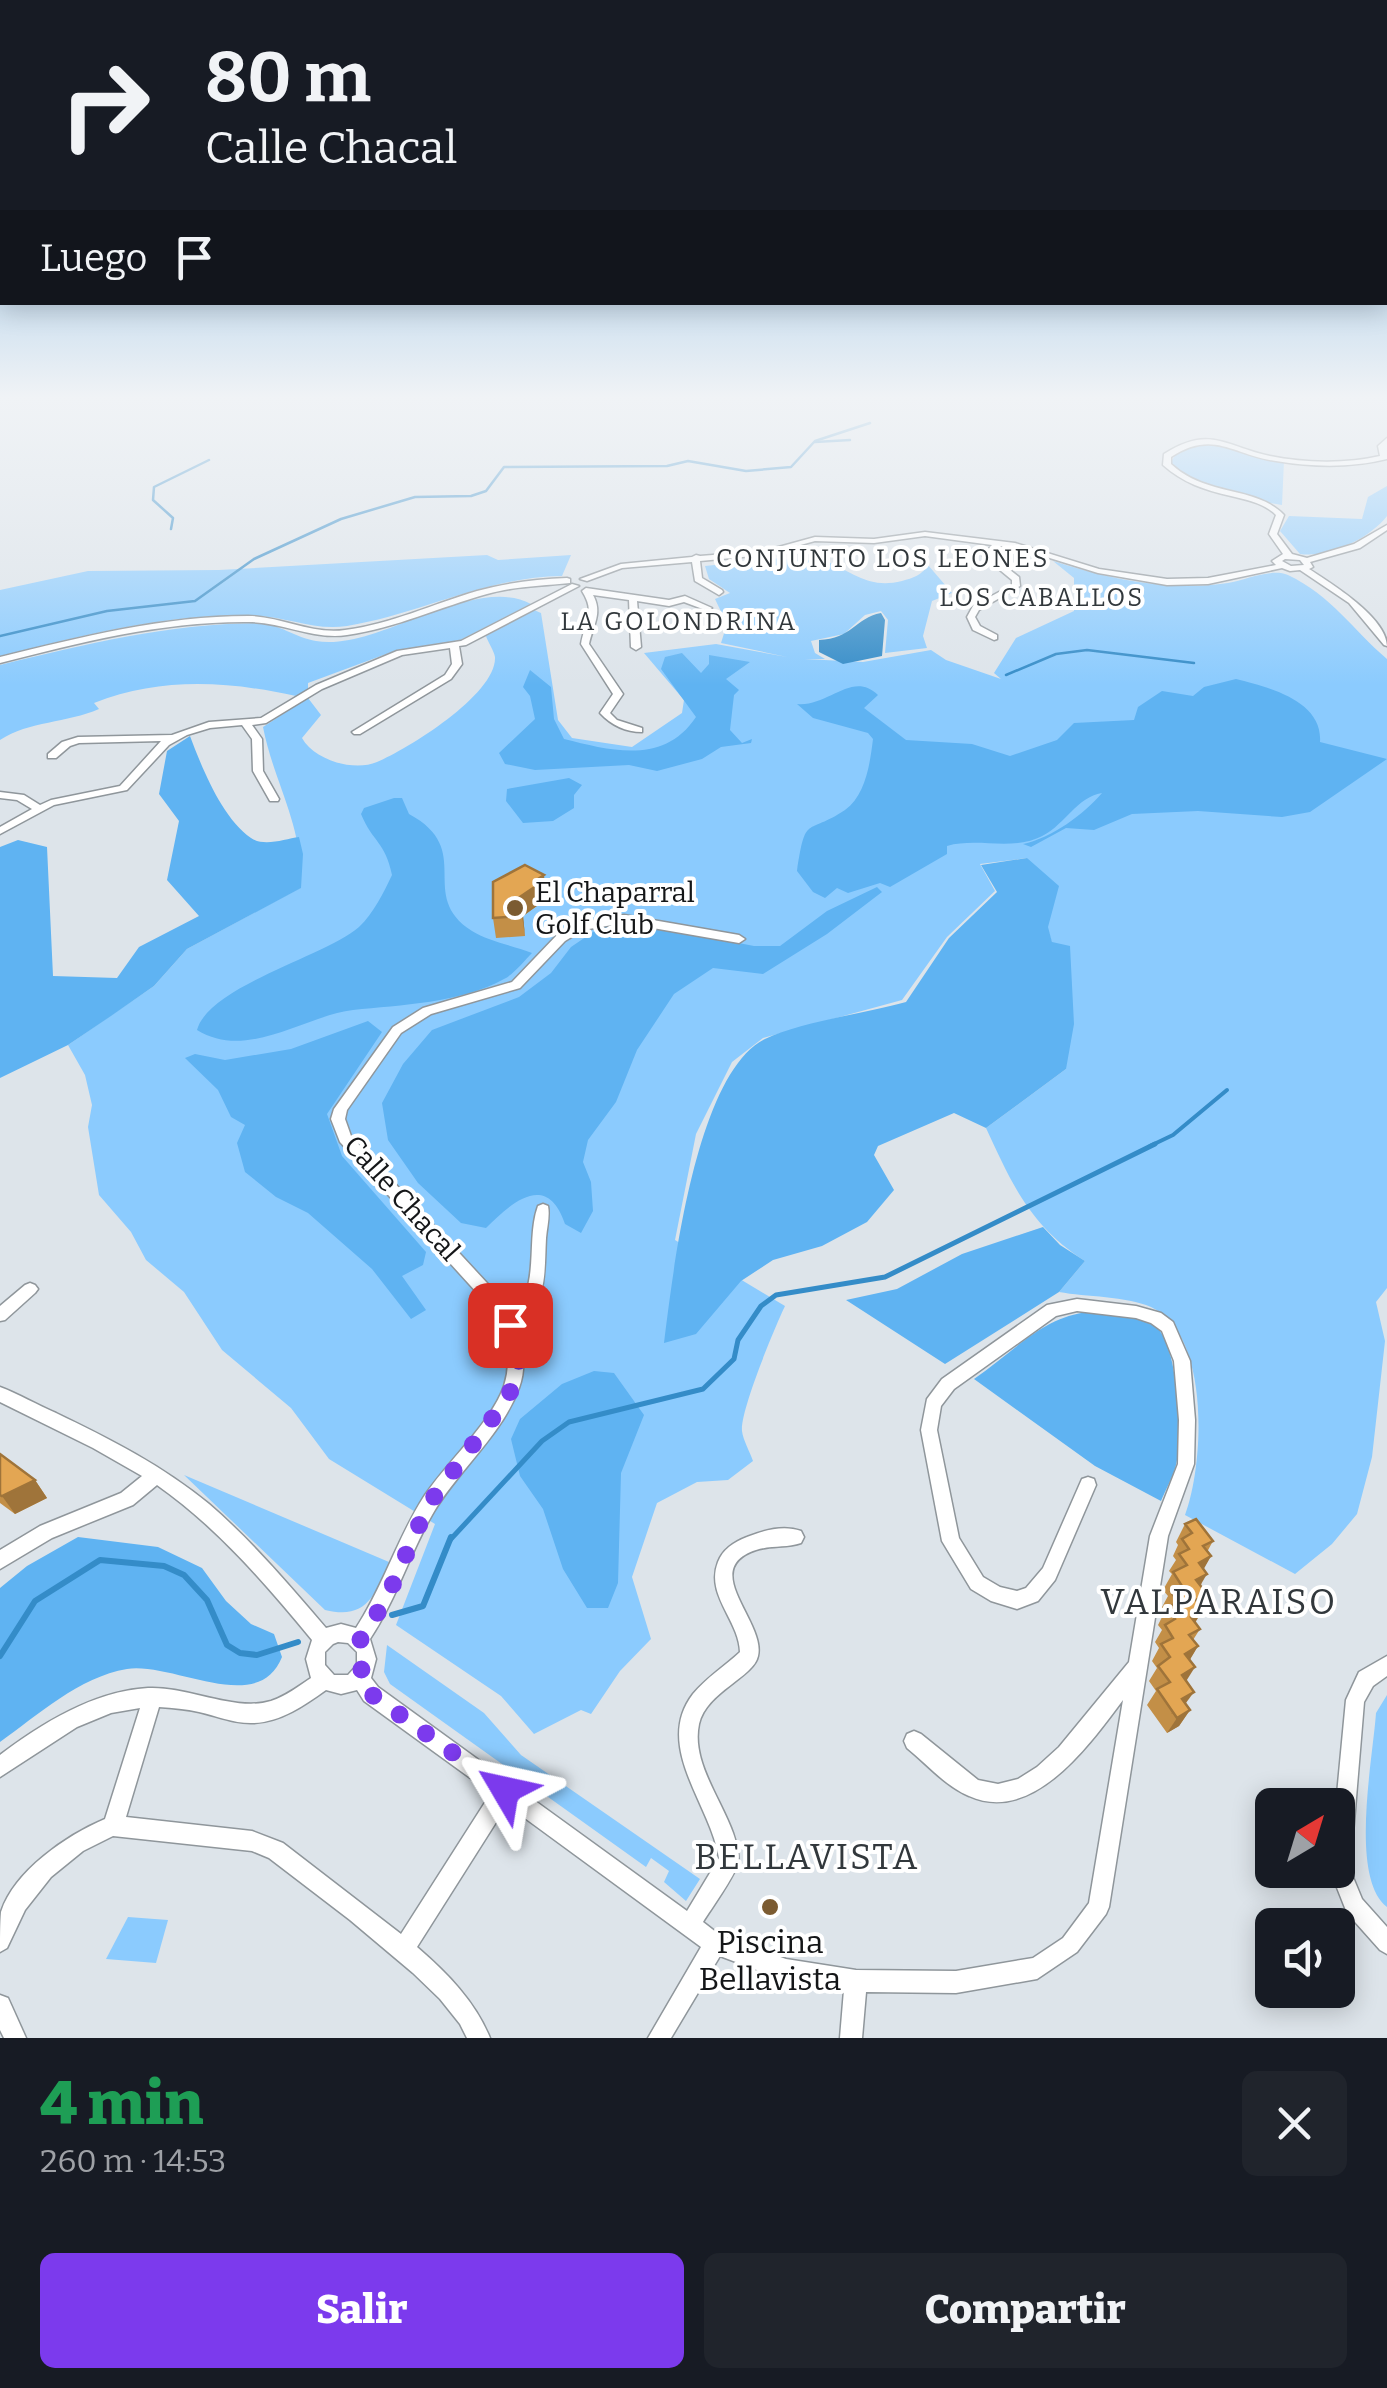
<!DOCTYPE html>
<html lang="es">
<meta charset="utf-8">
<style>
body{margin:0;font-family:Bitter,serif;background:#20242c;color:#f1f3f6;height:100vh;display:flex;flex-direction:column;font-size:38px;white-space:nowrap}
*{box-sizing:border-box;margin:0}
p{font-size:32px;color:#9ea1a6}
.icon{flex:none;width:55px;height:55px;fill:none;stroke:currentColor;stroke-width:2;stroke-linecap:round;stroke-linejoin:round}
.map{position:relative;height:2038px;overflow:hidden}
.details{display:flex;flex-direction:column;background:#171b24;flex:1}
.details>*{flex:none}
.top-card{position:absolute;left:0px;top:0px;width:1388px;height:305px;box-shadow:0 5px 25px #0003;background:#171b24;color:#f1f3f6;overflow:hidden}
.needle{width:65px;rotate:38deg}
.fabs{position:absolute;left:1255px;top:1788px;display:grid;gap:20px}
.fabs a{display:grid;place-items:center;width:100px;height:100px;border-radius:15px;background:#171b24;box-shadow:0 5px 25px #0003;font-size:50px}
.pin{position:absolute;display:grid;place-items:center;width:85px;height:85px;color:#fff;margin:-42px;border-radius:20px;box-shadow:0 5px 15px #0006}
.me{position:absolute;width:110px;margin:-55px;rotate:306deg;stroke-linejoin:round;filter:drop-shadow(0 0 8px #0008)}
.turn{display:flex;align-items:center;gap:35px;height:210px;padding:0 40px;font-size:45px}
.turn .icon{width:130px;height:130px;stroke-width:2.5}
.turn b{display:block;font-size:70px;line-height:85px}
.then{display:flex;align-items:center;height:95px;padding:0 40px;background:#0003;gap:20px;font-size:38px}
.round{display:grid;place-items:center;flex:none;width:105px;height:105px;border-radius:15px;background:#20242c}
.head{display:flex;align-items:center;justify-content:space-between;height:170px;padding:0 40px}
h1{font-size:60px;font-weight:800;line-height:75px;color:#1e9e55}
.button{display:flex;gap:20px;margin-top:auto;padding:20px 40px}
.button a{flex:1;height:115px;border-radius:15px;background:#7c3aed;color:#fff;font-size:40px;font-weight:800;line-height:115px;text-align:center}
.button a+a{background:#20242c;color:#f1f3f6}
.map>svg:first-child{display:block}
</style>
<div class="map">
<svg width="1387" height="2038" viewBox="0 0 1387 2038">
<rect width="100%" height="100%" fill="#dde4ea"/>
<!-- green -->
<g fill="#8bcbfe">
<path d="M1209 442 1284 461 1282 505C1248 499 1193 493 1171 462L1177 452Z"/>
<path d="M1387 486V516C1369 539 1329 558 1300 554L1280 531 1289 516 1362 519 1368 497Z"/>
<path d="M487 555 498 560 571 555 562 576C485 577 421 614 347 626 315 631 288 617 257 616 170 612 83 636 0 656V590L88 571 219 570Z"/>
<path d="M782 558C798 565 815 556 828 562 856 574 870 589 902 581 913 578 922 575 928 565L952 593 932 601 923 636 927 648 885 653 888 620 881 611 865 615 844 634 811 641 815 653 825 659H805L863 662 931 650 946 660 1001 679 994 673 1016 638 1074 611V578L1053 561C1109 579 1169 592 1228 583 1246 580 1271 568 1288 575 1332 596 1352 629 1387 659V1288L1376 1302 1385 1341 1372 1457 1357 1514 1332 1544 1295 1574 1185 1515C1204 1465 1211 1334 1151 1307 1126 1296 1086 1297 1059 1292L1085 1261C1030 1226 1012 1184 986 1128L1066 1069 1052 943 1027 858 980 864 995 891 947 937 902 1000 763 1038 732 1062 696 1134 675 1240 785 1306C775 1327 740 1411 742 1431 743 1440 750 1452 753 1461L728 1480 697 1482 657 1503 632 1577 651 1639 620 1671 591 1714 581 1710 534 1734 501 1696 396 1625 435 1524 329 1459 291 1408 222 1350 184 1292 146 1260 131 1232 99 1195 88 1127 92 1105 85 1075 68 1045 154 986 187 949 300 888C305 828 274 784 263 727L297 705 296 696C227 681 160 677 94 703L99 709C67 723 29 721 0 740V665C86 644 169 624 257 623 278 623 296 638 316 641 333 644 352 640 369 635 412 623 488 580 531 604L460 640 397 650 308 683V698L321 715 302 738C314 760 354 772 377 762 408 749 497 694 495 657 494 651 488 642 486 636L534 610 541 613 558 720 572 738 632 747 682 713 684 700 644 653 716 644 787 657 721 643 727 624 715 599 730 593 709 579 705 566Z"/>
<path d="M184 1475 389 1562C375 1596 366 1620 325 1610Z"/>
<polygon points="387,1645 484,1713 521,1755 700,1879 686,1901 664,1882 669,1871 651,1858 646,1867 390,1684 384,1672"/>
<path d="M1387 1695V1907C1349 1878 1373 1758 1376 1713Z"/>
<polygon points="128,1917 168,1920 156,1963 106,1959"/>
</g>
<!-- forest -->
<g fill="#5fb3f2">
<path d="M682 653 701 673 709 664V655L750 662 726 679 739 690 734 695 730 730 742 743 752 739 751 743 721 747 702 759 657 771 629 765 535 770 505 764 499 753 535 719 530 696 523 687 530 670 551 687 554 719 564 739C612 751 664 765 696 717L661 669 665 657Z"/>
<path d="M1236 679C1267 687 1323 700 1320 742L1387 759 1310 812 1282 817 1198 811 1132 814 1094 830 1066 828 1031 847 1023 844C1052 838 1084 814 1102 793 1077 797 1065 824 1044 835 1014 852 978 837 947 846V854L890 887 880 883 848 893 837 888 825 898 813 892 797 871C806 813 806 836 845 810 866 795 870 763 873 739L868 733 813 718 797 704C829 707 852 670 878 695L864 708 906 740 972 744 1010 756 1057 740 1074 723 1134 720 1138 707 1162 691 1193 696 1204 687Z"/>
<path d="M190 736C202 768 222 818 251 838 264 847 285 839 299 837L303 854 301 888 187 949 154 986 111 1016 68 1045 0 1078V847L18 840 47 847 53 976 117 978 139 947 199 916 167 880 179 821 159 794 167 751Z"/>
<polygon points="569,778 582,785 574,795 574,808 553,821 523,823 506,801 507,789"/>
<path d="M394 798H402L409 814C476 850 416 895 472 931 488 941 514 946 532 953 524 961 514 974 504 979 461 1003 400 1005 353 1010 304 1016 247 1061 197 1030 209 986 324 957 359 927 373 914 384 892 392 875 385 841 373 843 361 814L364 808Z"/>
<path d="M1027 858 1059 886 1048 927 1052 942 1070 946 1074 1024 1066 1069 986 1128 954 1113 878 1146 874 1155 894 1190 867 1222 822 1246 773 1260 741 1281 696 1334 664 1343C673 1271 696 1073 765 1039 800 1022 866 1013 906 1002L949 938 997 892 981 865Z"/>
<path d="M877 887 882 892 827 934 763 974 713 968 674 994 637 1050 616 1102 588 1140 583 1162 591 1182 593 1211 581 1233 565 1224C547 1170 511 1203 486 1228L461 1223 418 1183 388 1140 382 1103 403 1064 432 1030 519 997 551 973 571 947 599 928 636 923 754 946H780L827 911Z"/>
<polygon points="368,1021 382,1032 327,1114 342,1156 426,1252 423,1265 402,1276 426,1310 411,1319 372,1269 308,1213 276,1197 245,1172 237,1143 245,1125 231,1117 218,1090 185,1058 195,1054 225,1060 291,1049"/>
<polygon points="1043,1227 1060,1245 1085,1261 1059,1292 945,1364 846,1300 897,1289 962,1254"/>
<path d="M1089 1312C1110 1315 1141 1315 1157 1328 1178 1345 1183 1440 1176 1465 1173 1477 1166 1489 1161 1501L1095 1466 974 1379C1011 1354 1043 1316 1089 1312Z"/>
<polygon points="594,1371 614,1373 644,1415 621,1473 618,1583 608,1608 587,1608 563,1569 543,1509 520,1476 511,1439 520,1419 562,1384"/>
<path d="M78 1537 158 1547 202 1568 226 1601 251 1624 274 1634 282 1657C258 1717 174 1662 127 1669 79 1677 38 1715 0 1742V1588L27 1566Z"/>
</g>
<!-- water -->
<path fill="#348cc8" d="M881 613 885 620 882 656 843 664 819 652V640C852 639 855 618 881 613Z"/>
<g fill="none" stroke-linecap="round" stroke-linejoin="round">
<!-- stream-far3 -->
<g stroke="#348cc8" stroke-width="2.5">
<polyline points="815,442 850,440"/>
<polyline points="171,529 173,518 153,500 154,487 209,460"/>
<polyline points="0,636 107,611 195,601 254,559 341,519 415,497 471,496 486,491 504,467 667,466 688,461 746,471 791,467 815,441 870,423"/>
<polyline points="1006,675 1056,654 1087,650 1194,663"/>
</g>
<!-- stream-far2 -->
<polyline stroke="#348cc8" stroke-width="4" points="1150,1146 1173,1135 1227,1090"/>
<!-- stream-far1 -->
<polyline stroke="#348cc8" stroke-width="5" points="450,1540 542,1441 569,1422 703,1389 734,1359 738,1340 761,1306 776,1295 885,1277 1155,1144"/>
<!-- stream -->
<g stroke="#348cc8" stroke-width="6">
<polyline points="392,1615 423,1606 451,1537"/>
<polyline points="0,1656 35,1601 100,1560 164,1566 184,1575 207,1600 227,1645 240,1653 257,1655 298,1642"/>
</g>
<!-- minor casing -->
<g stroke="#8f969b" stroke-width="3">
<g id="minor">
<path d="M1387 438V459C1351 468 1312 467 1276 461 1232 455 1214 429 1171 457V464C1184 476 1198 482 1215 487 1239 494 1266 496 1284 515L1277 534 1292 554 1307 558 1354 544 1387 525V530L1360 548 1310 562 1313 567 1309 569C1331 583 1387 618 1387 646L1384 645 1349 603 1300 570 1290 571 1282 568 1208 584 1167 585 1098 573 1014 547 999 546 992 556 1019 577 1020 586 979 610 975 617 980 626 997 635V639L994 640 973 630 967 617 973 606 1012 585V580L983 556 992 545 925 536 874 543 815 541 764 555 700 561 702 578 722 590 723 592 719 595 695 581 692 562 622 568 587 581 580 579 621 564 692 557 696 555 700 556 764 551 815 537 874 539 925 532 1015 543 1099 569 1167 579 1208 578 1276 565 1272 561 1283 554 1269 534 1276 515C1264 503 1247 500 1231 496 1205 490 1183 483 1163 465L1164 454C1210 425 1224 446 1270 456 1304 463 1346 464 1380 456L1378 446ZM1285 559 1300 560 1304 565 1291 566 1282 561Z"/>
<path d="M567 578 570 579V583C541 586 516 586 487 594 440 607 396 628 347 635 313 640 283 622 249 622 165 621 81 642 0 663V657C81 637 164 616 248 616 281 616 312 635 345 630 391 624 433 604 477 591 507 583 536 579 567 578Z"/>
<polygon points="572,584 579,586 466,645 459,646 462,664 451,679 360,734 354,734 352,732 445,675 452,664 450,648 402,655 322,689 266,723 252,725 262,739 263,771 279,799 278,801 270,801 253,771 252,739 242,725 210,728 187,735 169,745 127,790 54,805 0,834 0,827 32,809 17,800 0,798 0,792 24,795 40,805 51,800 120,786 161,741 79,743 70,746 56,758 48,758 48,754 62,742 78,737 172,735 209,722 261,718 316,685 397,651 461,641"/>
<path d="M586 588 669 600 685 596 712 608 708 611 684 602 669 606 637 601 641 647 636 650 631 647 629 600 593 595C603 613 593 625 589 644L623 694 610 713 617 720 642 728V732C626 732 611 725 600 713L613 694 581 644C585 621 596 613 582 591Z"/>
<path d="M624 915 739 935 745 939 739 943 624 923 583 930 565 941 520 988 431 1014 401 1033 347 1110 345 1119 351 1136 499 1296 510 1316C542 1288 525 1242 538 1206L543 1204 548 1206C550 1216 547 1227 546 1238 544 1275 548 1301 517 1328 524 1348 526 1369 519 1388 501 1437 457 1471 432 1515 409 1555 396 1600 370 1639L376 1659 371 1678 378 1687 687 1911 719 1858C711 1805 653 1746 693 1694 706 1678 725 1666 740 1652 739 1620 705 1595 718 1562 723 1549 734 1542 747 1537 764 1530 784 1525 801 1531L804 1537 801 1543C787 1548 771 1545 756 1550 698 1569 766 1622 758 1656 754 1677 706 1692 699 1724 691 1761 721 1799 733 1833 736 1842 740 1854 738 1863 735 1876 711 1909 703 1922L721 1936 786 1959 856 1970 956 1971 1033 1958 1063 1938 1089 1903 1123 1700C1090 1744 1033 1825 969 1796 945 1786 927 1764 907 1748L904 1741 907 1734 914 1731 921 1734 978 1780 998 1784 1018 1779 1037 1767 1059 1747 1129 1662 1150 1536 1178 1464 1179 1420 1174 1361 1162 1331 1151 1323 1136 1318 1077 1311 1056 1316 954 1389 941 1406 937 1430 959 1538 983 1577 1000 1587 1017 1591 1026 1588 1043 1568 1082 1479 1088 1477 1094 1479 1096 1485 1055 1580 1038 1601 1017 1609 991 1601 971 1589 942 1541 921 1430 927 1399 942 1379 1047 1305 1077 1299 1136 1306 1161 1313 1173 1322 1190 1361 1195 1420 1194 1464 1168 1536 1109 1907 1106 1914 1077 1952 1037 1979 956 1993 866 1992 862 2038H840L844 1990 786 1981 720 1956 671 2038H648L701 1947 507 1805 417 1947C447 1973 475 2001 490 2038H467L460 2024 440 1999 413 1973 350 1920 269 1858 252 1851 113 1836 83 1851 51 1877 25 1910 7 1948 0 1952C0 1940 0 1923 1 1912 14 1871 67 1835 105 1819L140 1708 111 1713 77 1727 0 1777V1755C42 1723 94 1691 148 1688 188 1686 235 1712 271 1701 286 1696 299 1686 311 1678L306 1659 312 1640C265 1583 217 1527 157 1485L133 1505 52 1538 0 1569V1550L40 1526 121 1493 142 1476 93 1448 0 1402V1387C19 1394 37 1405 56 1413 110 1439 163 1466 209 1504 252 1541 289 1585 326 1628L341 1624 356 1628C383 1587 397 1539 423 1498 445 1464 492 1422 504 1386 514 1355 503 1332 489 1306L340 1142 331 1119 334 1109 393 1027 423 1008 512 982 557 935 576 924ZM338 1642 348 1643 357 1652V1665L348 1675H334L325 1665V1652L333 1644ZM326 1690 341 1694 357 1690 364 1701 491 1793 401 1934 283 1843 252 1831 126 1817 159 1707C173 1708 186 1709 199 1712 217 1716 235 1724 254 1723 281 1722 305 1705 326 1690Z"/>
<polygon points="30,1283 35,1285 38,1289 35,1293 5,1320 0,1321 0,1306 25,1285"/>
<polygon points="1387,1656 1387,1676 1373,1686 1364,1702 1350,1870 1362,1899 1387,1927 1387,1954 1380,1950 1347,1913 1330,1870 1338,1870 1338,1805 1336,1805 1346,1700 1359,1672"/>
<polygon points="0,1995 8,1998 26,2038 4,2038 0,2030"/>
</g>
</g>
<!-- minor -->
<use href="#minor" fill="#fff" fill-rule="evenodd"/>
</g>
<!-- wall -->
<g fill="#c38f47">
<polygon points="546,894 541,898 541,903 523,916 525,936 496,938 493,918"/>
<polygon points="0,1454 35,1480 47,1498 15,1514 0,1503"/>
<polygon points="1185,1524 1213,1541 1207,1552 1211,1556 1203,1569 1201,1586 1207,1594 1200,1605 1195,1623 1200,1629 1193,1640 1198,1646 1190,1659 1186,1681 1185,1704 1190,1710 1179,1726 1167,1733 1147,1705 1156,1691 1149,1681 1157,1668 1152,1661 1159,1648 1155,1642 1162,1630 1158,1625 1164,1613 1161,1609 1168,1596 1163,1590 1172,1574 1169,1571 1176,1560 1173,1556 1178,1545 1176,1542"/>
</g>
<!-- shaded-wall -->
<g fill="#9f743a">
<polygon points="544,875 546,894 541,898 541,903 523,916 525,936 522,916 508,905"/>
<polygon points="35,1480 47,1498 15,1514 2,1496"/>
<polygon points="1211,1556 1201,1574 1199,1563"/>
<polygon points="1207,1574 1197,1591 1196,1580"/>
<polygon points="1203,1610 1193,1626 1191,1617"/>
<polygon points="1198,1646 1188,1663 1185,1654"/>
<polygon points="1195,1667 1185,1683 1182,1675"/>
<polygon points="1194,1692 1183,1707 1171,1714 1182,1699"/>
<polygon points="1190,1710 1179,1726 1167,1733 1177,1718"/>
</g>
<!-- building -->
<g fill="#e3a653" stroke="#9f743a" stroke-width="2.5">
<polygon points="525,865 544,875 535,881 539,884 508,905 522,904 522,916 493,918 493,882"/>
<polygon points="0,1454 35,1480 2,1496 0,1495"/>
<polygon points="1196,1519 1213,1541 1203,1546 1211,1556 1199,1563 1207,1574 1196,1580 1207,1594 1196,1600 1203,1610 1191,1617 1200,1629 1189,1635 1198,1646 1185,1654 1195,1667 1182,1675 1194,1692 1182,1699 1190,1710 1177,1718 1157,1689 1170,1682 1158,1666 1170,1657 1161,1644 1173,1638 1165,1625 1175,1619 1167,1608 1178,1602 1171,1592 1182,1586 1173,1572 1187,1565 1179,1554 1189,1549 1182,1539 1192,1533 1185,1524"/>
</g>
<!-- sky -->
<linearGradient id="sky" x2="0" y2="1"><stop stop-color="#60a4db"/><stop offset="0.58" stop-color="#f0f3f6"/><stop offset="1" stop-color="#f0f3f6" stop-opacity="0"/></linearGradient>
<rect width="1387" height="685" fill="url(#sky)"/>
<g fill="none" stroke-linecap="round" stroke-linejoin="round">
<!-- route -->
<polyline stroke="#7c3aed" stroke-width="18" stroke-dasharray="0 32.4" points="505,1790 371,1694 358,1676 367,1659 360,1638 385,1602 428,1505 509,1396 519,1360 510,1325"/>
</g>
<!-- markers -->
<g fill="#7b5b31" stroke="#fff" stroke-width="4">
<circle cx="515" cy="908" r="10"/>
<circle cx="770" cy="1907" r="10"/>
</g>
<g text-anchor="middle" dominant-baseline="central" stroke-width="8" stroke-linejoin="round" paint-order="stroke">
<!-- far-neighbourhood labels -->
<g font-size="25" letter-spacing="2.5" fill="#32383c" stroke="#fff">
<text x="883" y="559">CONJUNTO LOS LEONES</text>
<text x="1042" y="598">LOS CABALLOS</text>
<text x="679" y="622">LA GOLONDRINA</text>
</g>
<!-- poi labels -->
<g font-size="28" fill="#141618" stroke="#fff" text-anchor="start">
<text x="535" y="892">El Chaparral<tspan x="535" dy="32">Golf Club</tspan></text>
</g>
<!-- street labels -->
<g font-size="28" fill="#141618" stroke="#fff">
<text transform="translate(402 1198) rotate(48)">Calle Chacal</text>
</g>
<!-- near-poi labels -->
<g font-size="32" fill="#141618" stroke="#fff">
<text x="770" y="1942">Piscina<tspan x="770" dy="37">Bellavista</tspan></text>
</g>
<!-- near-neighbourhood labels -->
<g font-size="35" letter-spacing="2.5" fill="#32383c" stroke="#fff">
<text x="1219" y="1602">VALPARAISO</text>
<text x="807" y="1857">BELLAVISTA</text>
</g>
</g>
</svg>
<div class="fabs">
<a><svg class="needle" viewBox="-14 -14 28 28"><path d="M0-13l5 13h-10z" fill="#e53935"/><path d="M0 13l5-13h-10z" fill="#9ea1a6"/></svg></a>
<a><svg class="icon" aria-label="sound" viewBox="0 0 24 24"><path d="M4 9h4l5-4v14l-5-4H4zM17 9q2 3 0 6"/></svg></a>
</div>
<div class="pin" style="left:510px;top:1325px;background:#d93025"><svg class="icon" aria-label="arrive" viewBox="0 0 24 24"><path d="M6 21V4h12l-3 4 3 4H6"/></svg></div>
<svg class="me" style="left:505px;top:1790px" viewBox="-20 -20 40 40"><path d="M0-17L14 15 0 8-14 15z" fill="#7c3aed" stroke="#fff" stroke-width="4"/></svg>
<div class="top-card">
<div class="turn"><svg class="icon" aria-label="right" viewBox="0 0 24 24"><path d="M7 20v-9h11M14 6l5 5-5 5"/></svg><div><b>80 m</b>Calle Chacal</div></div>
<div class="then">Luego<svg class="icon" aria-label="arrive" viewBox="0 0 24 24"><path d="M6 21V4h12l-3 4 3 4H6"/></svg></div>
</div>
</div>
<section class="details">
<div class="head"><div><h1>4 min</h1><p>260 m · 14:53</p></div><a class="round"><svg class="icon" aria-label="close" viewBox="0 0 24 24"><path d="M6 6l12 12M18 6L6 18"/></svg></a></div>
<div class="button"><a>Salir</a><a>Compartir</a></div>
</section>
